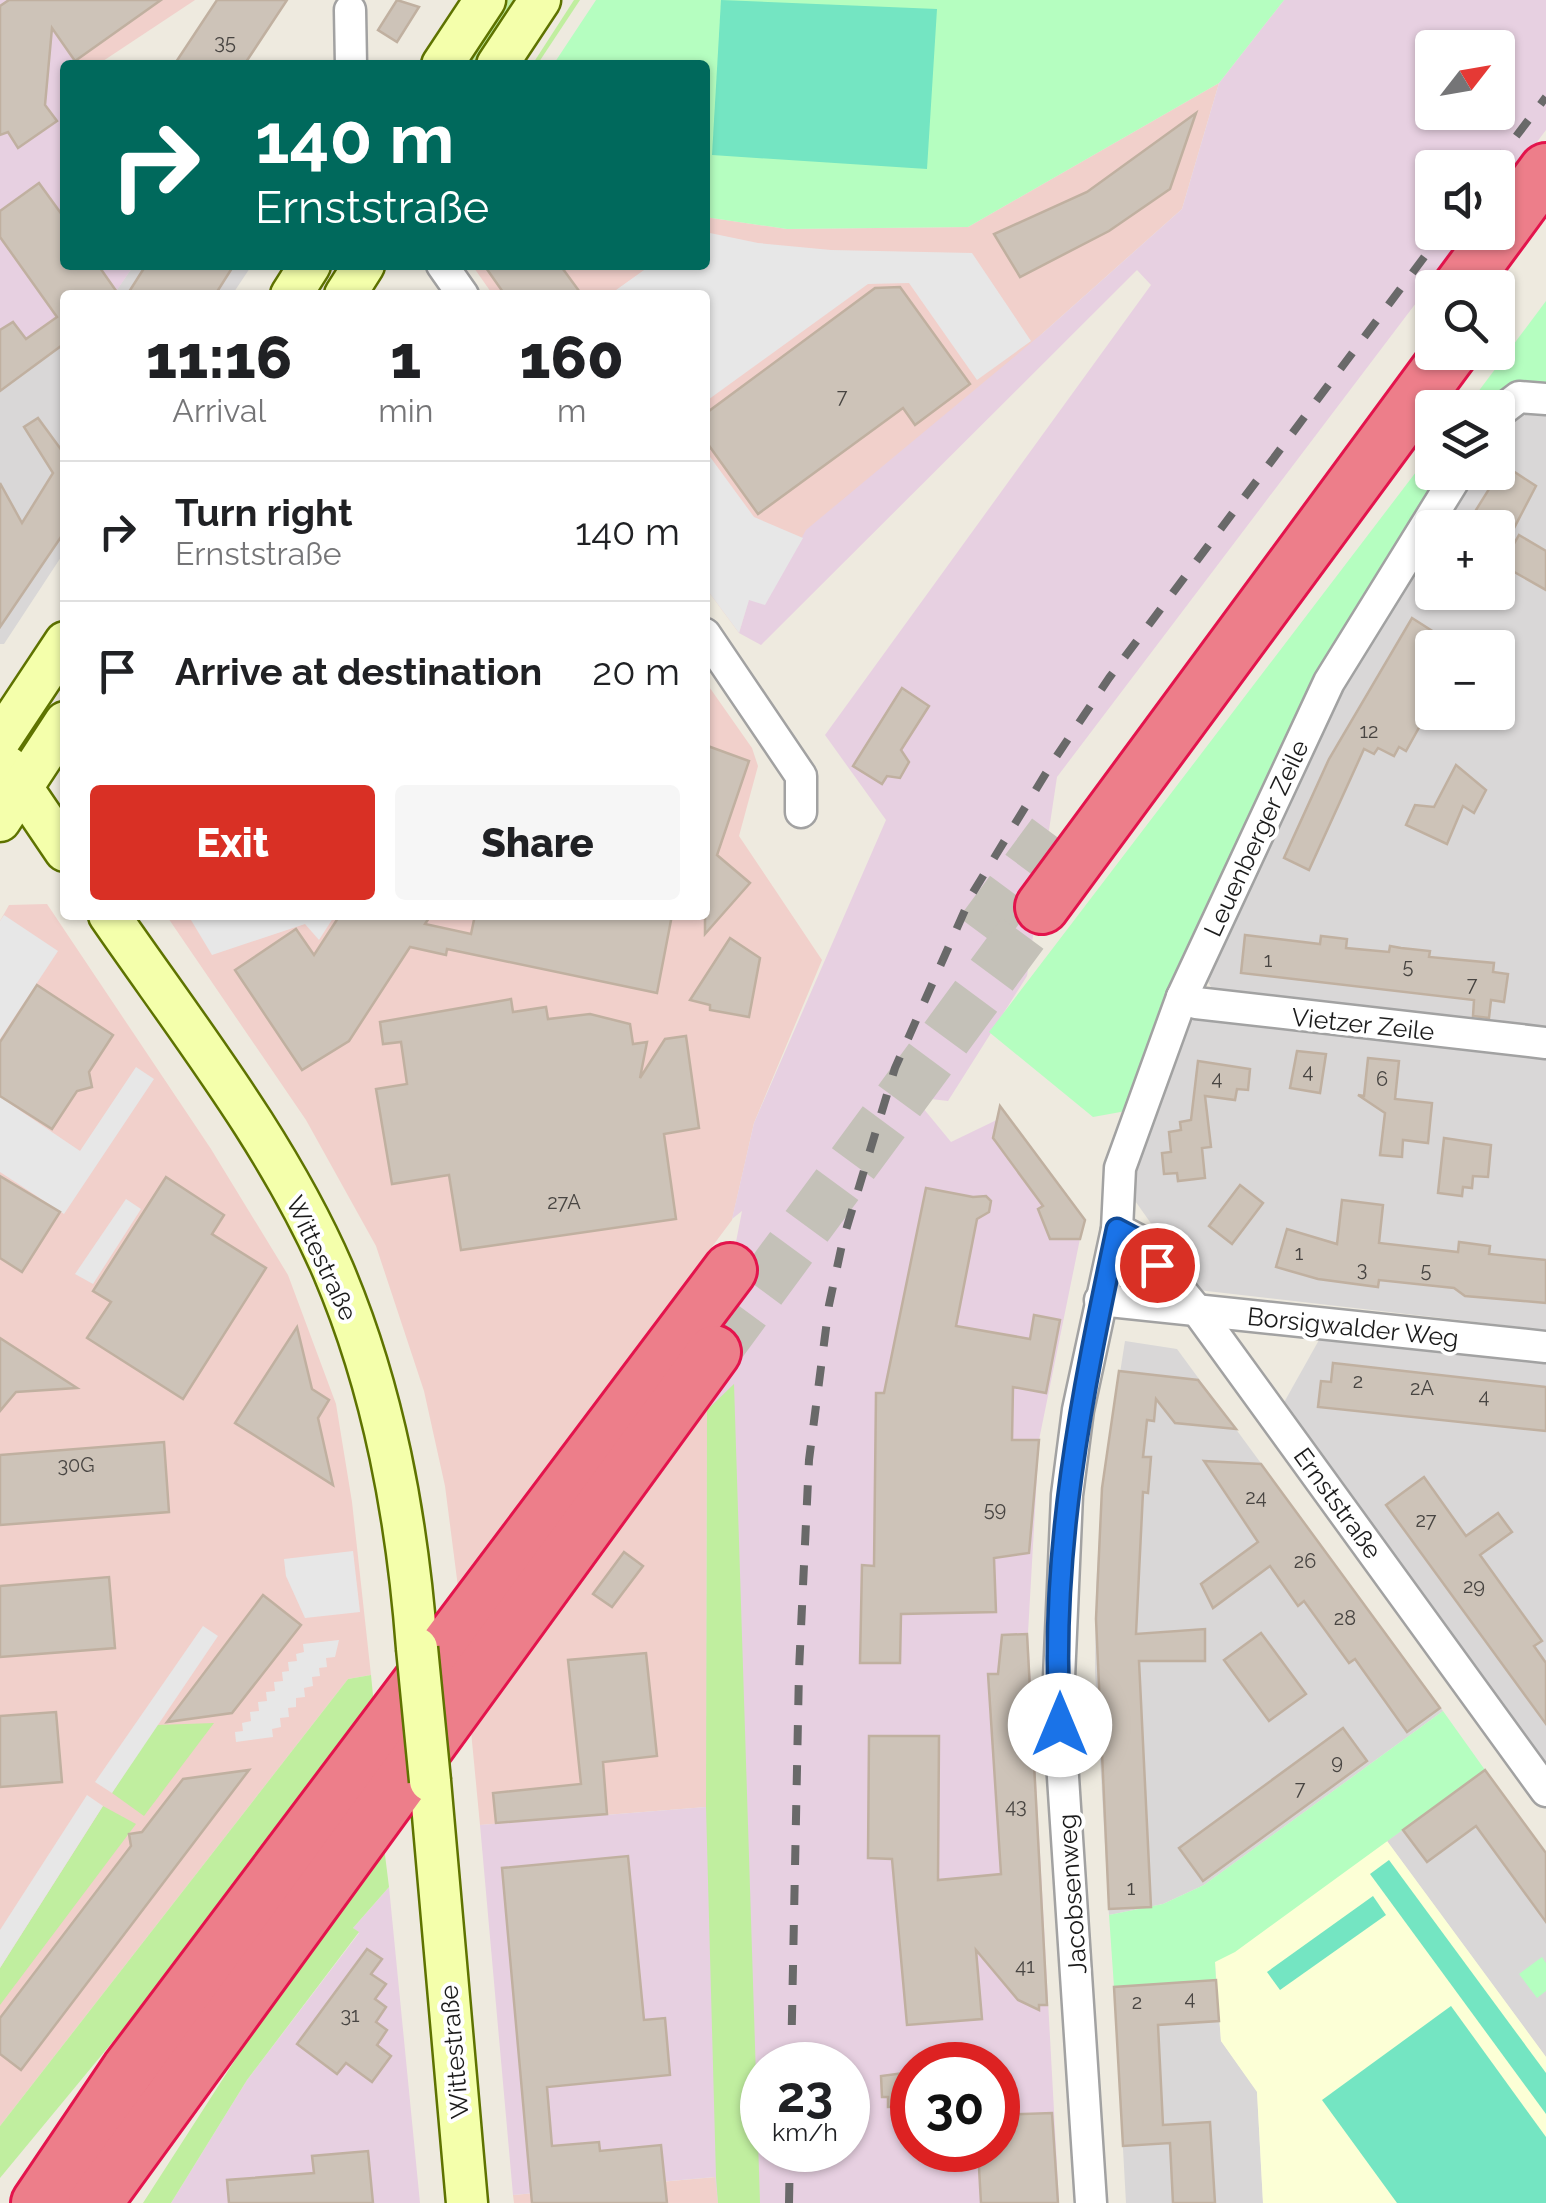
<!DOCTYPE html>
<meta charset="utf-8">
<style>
body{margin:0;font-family:Raleway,sans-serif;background:#f6f6f6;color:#202124;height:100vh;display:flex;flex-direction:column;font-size:38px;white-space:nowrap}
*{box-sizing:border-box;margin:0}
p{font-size:32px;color:#757577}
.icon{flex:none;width:55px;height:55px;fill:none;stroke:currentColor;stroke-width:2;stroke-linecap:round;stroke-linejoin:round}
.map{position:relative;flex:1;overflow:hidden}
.panel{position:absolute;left:60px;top:290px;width:650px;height:630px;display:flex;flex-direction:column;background:#fff;border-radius:10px;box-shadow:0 2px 8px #0004}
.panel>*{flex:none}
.guide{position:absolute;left:60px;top:60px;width:650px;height:210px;border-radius:10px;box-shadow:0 2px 8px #0004;background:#00695c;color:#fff;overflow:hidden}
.needle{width:65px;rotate:59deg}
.controls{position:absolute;left:1415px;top:30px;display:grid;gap:20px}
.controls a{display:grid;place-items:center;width:100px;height:100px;border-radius:10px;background:#fff;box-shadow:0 2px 8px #0004;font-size:50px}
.speed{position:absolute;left:740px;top:2042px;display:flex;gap:20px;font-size:50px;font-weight:700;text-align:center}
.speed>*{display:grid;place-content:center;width:130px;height:130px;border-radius:50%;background:#fff;box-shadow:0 2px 8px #0004;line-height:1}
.speed small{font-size:25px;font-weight:400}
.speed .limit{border:15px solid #d22;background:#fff;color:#111}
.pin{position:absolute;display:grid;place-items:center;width:85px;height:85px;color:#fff;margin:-42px;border:5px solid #fff;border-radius:50%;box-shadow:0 2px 10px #0007}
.me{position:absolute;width:110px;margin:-55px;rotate:0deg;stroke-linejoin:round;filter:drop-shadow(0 0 8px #0008)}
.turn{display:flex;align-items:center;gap:35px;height:210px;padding:0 30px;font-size:45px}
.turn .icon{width:130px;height:130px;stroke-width:2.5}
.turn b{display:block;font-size:70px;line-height:85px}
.eta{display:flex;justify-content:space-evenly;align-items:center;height:170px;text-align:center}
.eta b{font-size:60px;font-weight:800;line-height:70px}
.primary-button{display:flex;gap:20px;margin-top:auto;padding:20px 30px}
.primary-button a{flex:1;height:115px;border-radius:10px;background:#d93025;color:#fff;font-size:40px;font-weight:800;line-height:115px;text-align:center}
.primary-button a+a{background:#f6f6f6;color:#202124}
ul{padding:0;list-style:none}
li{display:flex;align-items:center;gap:30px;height:140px;padding:0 30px;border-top:2px solid #e0e0e0}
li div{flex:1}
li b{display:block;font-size:38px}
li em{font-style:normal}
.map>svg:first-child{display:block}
</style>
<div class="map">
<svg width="1546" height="2203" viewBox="0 0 1546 2203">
<rect width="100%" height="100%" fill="#eeeadf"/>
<!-- residential -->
<g fill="#d9d7d7" fill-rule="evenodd">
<polygon points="134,265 252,265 232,295 119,295 116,291"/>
<polygon points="65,344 65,551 4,644 0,644 0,358 15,380"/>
<path d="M1546 405V1031L1214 992 1204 975 1338 686 1465 473 1498 472V423L1505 411ZM1432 528H1498V592H1432ZM1432 648H1498V712H1432Z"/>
<polygon points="1202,1016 1546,1053 1546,1330 1198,1290 1126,1188 1188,1021"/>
<polygon points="1326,1336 1546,1360 1546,1765 1282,1406 1319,1340"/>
<polygon points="1125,1341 1177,1349 1443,1711 1204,1885 1163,1904 1109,1915 1095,1671 1096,1588 1102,1488"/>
<polygon points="1485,1770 1546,1853 1546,2057 1387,1841"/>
<polygon points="1216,1980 1221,2041 1257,2091 1263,2203 1126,2203 1114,1987"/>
</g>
<!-- commercial -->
<g fill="#f1d0cb">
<polygon points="31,0 195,0 97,65 77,65"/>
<polygon points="1219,83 1182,209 1044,332 765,605 749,600 739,633 705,587 705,295 493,295 472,265 705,265 705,217 787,229 968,227"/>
<polygon points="705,681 752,748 758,766 739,836 822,960 754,1123 732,1220 458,1587 445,1486 424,1391 376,1246 306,1120 166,915 705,915"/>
<polygon points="47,904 211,1149 288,1275 336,1404 352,1502 371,1675 348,1679 0,2126 0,921 9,905"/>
<polygon points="707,1410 706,1807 480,1825 471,1731"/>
<polygon points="716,2177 718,2203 514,2203 513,2195"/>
</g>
<!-- industrial -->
<g fill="#e7d0e1" fill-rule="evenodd">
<polygon points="0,0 31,0 77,65 65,65 65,265 134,265 117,290 119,295 65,295 65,344 14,380 0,358"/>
<path d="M1284 0H1546V130L1498 194V168H1432V232L1469 233 1057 777 1027 976 948 1101 914 1097 951 1142 1007 1115 1083 1224 1039 1440 1028 1633 1059 2203H718L715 2177 513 2195 480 1825 706 1807 707 1411 703 1412 742 1211 732 1219 754 1123 886 820 825 735 1151 285 1137 270 761 645 739 633 749 599 765 604 806 530 1044 332 1182 209 1219 83ZM1432 48H1498V112H1432ZM762 2065H848V2150H762ZM912 2065H998V2150H912Z"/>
<polygon points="389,1887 420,2203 171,2203 247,2080 359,1933 353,1928"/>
</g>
<!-- education -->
<polygon fill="#fcffd6" points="1387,1841 1546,2057 1546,2203 1263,2203 1257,2092 1221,2041 1215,1962"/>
<!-- grass -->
<g fill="#c0ee9f">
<polygon points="506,0 519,0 480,65 466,65"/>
<polygon points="574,0 580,0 537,65 532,65"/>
<polygon points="734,1384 760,2203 718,2203 716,2177 706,1807 707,1410"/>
<polygon points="371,1675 374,1706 215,1918 0,2178 0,2126 348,1679"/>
<polygon points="214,1723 144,1816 112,1793 156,1725"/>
<polygon points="103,1806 136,1824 0,2005 0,1968"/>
<polygon points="384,1847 389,1887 353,1928 359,1932 247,2080 171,2203 143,2203 304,1953"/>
</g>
<!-- park -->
<g fill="#b5fec0">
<polygon points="596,0 1284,0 1219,83 968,227 787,229 705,217 705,65 553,65"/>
<polygon points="1546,301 1546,395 1495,407 1466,408"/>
<polygon points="1432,451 1432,472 1449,473 1126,1111 1093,1117 989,1032"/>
<polygon points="1443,1711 1485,1770 1235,1952 1215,1962 1216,1980 1114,1987 1109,1915 1163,1904 1204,1885"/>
<polygon points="1542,1957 1546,1963 1546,1991 1537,1998 1519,1974"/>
</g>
<!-- pitch -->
<g fill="#74e5c2">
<polygon points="721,0 937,9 927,169 712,155"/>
<polygon points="1389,1860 1546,2073 1546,2114 1370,1874"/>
<polygon points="1373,1896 1386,1915 1280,1990 1267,1972"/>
<polygon points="1451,2006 1546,2137 1546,2203 1397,2203 1322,2100"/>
</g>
<!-- parking -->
<g fill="#e7e7e7">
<polygon points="705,232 758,243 831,250 972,253 1031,341 977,380 909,283 868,284 705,402 705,295 609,295 651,265 705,265"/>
<polygon points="705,450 754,517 803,538 765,605 749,600 739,633 705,587"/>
<polygon points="4,915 58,951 0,1039 0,921"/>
<polygon points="188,915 335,915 319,940 305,924 212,955"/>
<polygon points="136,1067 154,1079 64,1214 0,1172 0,1097 80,1151"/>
<polygon points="126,1199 141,1209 93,1284 75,1274"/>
<polygon points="353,1551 360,1612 305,1618 286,1576 284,1559"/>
<polygon points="203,1626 218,1636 112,1793 95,1782"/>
<polygon points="339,1640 335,1657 326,1658 327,1667 319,1668 320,1676 312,1677 313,1686 304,1688 305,1697 296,1698 296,1707 288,1708 289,1717 280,1718 281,1727 272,1729 273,1737 236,1742 235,1732 243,1731 242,1723 251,1721 250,1712 259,1711 258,1702 267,1701 266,1692 275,1691 274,1682 283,1681 282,1672 289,1671 288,1662 297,1661 296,1654 304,1652 303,1644"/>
<polygon points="87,1795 103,1806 0,1968 0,1930"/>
</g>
<!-- building -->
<g fill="#cdc3b8" stroke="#c0b0a0" stroke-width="2.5">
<polygon points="9,0 161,0 75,61 52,28 45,105 57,121 18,148 8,132 0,135 0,6"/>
<polygon points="217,0 287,0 244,65 174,65"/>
<polygon points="397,0 419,7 397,42 378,30"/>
<polygon points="1196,113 1170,189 1109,231 1020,277 994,234 1087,192"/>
<polygon points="39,183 65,219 65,265 98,265 119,295 65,295 65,343 0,391 0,330 13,322 26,339 57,317 0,237 0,211"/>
<polygon points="146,265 234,265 215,295 127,295"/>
<polygon points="484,265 560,265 582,295 505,295"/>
<polygon points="900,287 970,384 915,425 903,408 758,514 705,440 705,414 875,288"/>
<polygon points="38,418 65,455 65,531 0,627 0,483 22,523 53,473 24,427"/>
<polygon points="1504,465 1536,486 1512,532 1476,510"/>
<polygon points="1519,535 1546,551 1546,590 1502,565"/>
<polygon points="1412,618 1459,648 1432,648 1432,704 1406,751 1399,747 1394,756 1378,748 1374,754 1364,749 1309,870 1284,858 1329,759"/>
<polygon points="902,688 929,706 901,750 909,762 900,778 887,776 882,784 853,766"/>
<polygon points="705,745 749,761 717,855 750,883 705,934"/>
<polygon points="1456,765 1486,790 1474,813 1463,806 1447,844 1406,825 1415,805 1434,807"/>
<polygon points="340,915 431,915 425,924 471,934 475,915 672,915 657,993 447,949 446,955 410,947 349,1041 302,1070 235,970 296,929 314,955"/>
<polygon points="1245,935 1320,944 1321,936 1347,939 1346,948 1389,952 1390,946 1401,948 1430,951 1429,957 1494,963 1493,972 1508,974 1504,1002 1491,1000 1489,1018 1473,1016 1474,1000 1241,973"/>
<polygon points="730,938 760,958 749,1017 710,1010 710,1005 690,1000"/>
<polygon points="37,985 113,1035 89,1072 92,1087 77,1091 52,1129 0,1096 0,1042"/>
<polygon points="511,999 513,1012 546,1007 548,1019 590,1014 630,1024 633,1044 647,1042 640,1078 665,1039 686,1036 699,1128 664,1134 676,1219 461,1250 449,1175 392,1184 376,1089 407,1084 401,1042 383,1044 380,1022"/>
<polygon points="1297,1051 1326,1054 1320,1093 1290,1088"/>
<polygon points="1368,1058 1399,1061 1395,1099 1432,1103 1428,1143 1403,1140 1402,1157 1380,1155 1385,1113 1358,1095 1364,1096"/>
<polygon points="1198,1061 1250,1069 1248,1090 1237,1089 1235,1100 1205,1096 1211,1147 1202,1148 1205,1178 1178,1181 1177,1173 1164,1174 1162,1153 1171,1152 1169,1132 1181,1130 1180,1122 1191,1120"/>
<polygon points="1000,1106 1085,1220 1080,1239 1050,1239 1038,1209 1043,1206 993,1138"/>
<polygon points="1444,1138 1491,1145 1488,1177 1473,1176 1472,1188 1463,1187 1462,1196 1438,1193"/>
<polygon points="0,1176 60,1212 22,1272 0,1258"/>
<polygon points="166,1177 224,1215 212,1234 266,1268 183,1399 87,1338 111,1302 93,1291"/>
<polygon points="1240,1185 1263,1203 1232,1244 1209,1226"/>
<polygon points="926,1188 973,1197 986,1196 991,1201 989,1212 977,1219 956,1326 1030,1339 1034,1315 1060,1320 1046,1393 1013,1387 1012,1440 1039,1440 1029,1553 994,1558 996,1612 901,1614 900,1663 860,1663 862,1565 874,1566 876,1393 884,1393"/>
<polygon points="1342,1200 1383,1205 1379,1243 1458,1252 1459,1242 1490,1246 1489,1254 1546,1260 1546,1303 1465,1296 1454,1288 1379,1280 1378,1287 1318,1279 1276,1267 1287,1229 1337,1244"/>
<polygon points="297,1327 312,1389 329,1400 318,1418 333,1485 235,1423"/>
<polygon points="0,1338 77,1388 16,1392 0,1411"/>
<polygon points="1333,1363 1546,1387 1546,1431 1318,1407 1321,1381 1331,1382"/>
<polygon points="1119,1371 1198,1380 1236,1429 1175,1423 1156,1399 1154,1421 1147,1420 1143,1457 1151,1457 1148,1493 1143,1492 1136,1634 1205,1629 1205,1661 1139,1661 1151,1907 1109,1909 1096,1619 1102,1488"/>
<polygon points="164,1442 169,1512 0,1525 0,1455"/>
<polygon points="1204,1461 1261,1464 1440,1708 1407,1732 1355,1659 1349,1663 1304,1601 1298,1606 1270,1566 1213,1608 1201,1584 1258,1542"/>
<polygon points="1424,1477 1466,1536 1498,1513 1512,1532 1480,1555 1542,1641 1534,1646 1546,1663 1546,1724 1386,1505"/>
<polygon points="624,1552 643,1566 612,1607 593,1594"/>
<polygon points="109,1577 115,1648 0,1657 0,1586"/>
<polygon points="263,1595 301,1625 232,1713 167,1722"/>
<polygon points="1261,1633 1306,1694 1269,1721 1224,1660"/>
<polygon points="1027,1634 1047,2005 1039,2005 1039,2010 1018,2000 976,1950 982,2019 907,2025 892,1859 868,1858 869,1736 939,1736 938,1880 1001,1874 988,1674 998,1674 1002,1635"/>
<polygon points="646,1653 657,1756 603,1762 607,1814 496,1823 493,1793 581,1784 568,1660"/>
<polygon points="56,1712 62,1782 0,1787 0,1716"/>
<polygon points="1343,1728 1367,1761 1203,1881 1179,1848"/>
<polygon points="249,1770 21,2070 0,2054 0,2018 131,1846 129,1834 142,1832 183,1779"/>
<polygon points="1485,1770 1546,1853 1546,1922 1476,1826 1427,1862 1403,1830"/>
<polygon points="628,1856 644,2020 665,2018 670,2075 547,2087 552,2146 599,2142 600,2151 661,2145 667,2203 532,2203 502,1868"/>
<polygon points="367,1949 382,1959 371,1974 386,1984 375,1999 386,2007 376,2022 387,2030 377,2045 391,2056 372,2082 346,2063 337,2074 297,2044"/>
<polygon points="1216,1980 1219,2021 1158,2025 1163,2125 1210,2122 1215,2203 1173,2203 1170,2143 1123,2146 1114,1987"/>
<polygon points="912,2072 912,2106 888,2107 888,2097 882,2097 881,2076"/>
<polygon points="1052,2113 1058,2203 981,2203 978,2150 998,2150 998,2115"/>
<polygon points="368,2151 373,2203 229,2203 227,2180 314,2173 312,2156"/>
</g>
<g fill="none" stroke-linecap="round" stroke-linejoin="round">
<!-- motorway-tunnel -->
<g stroke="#c4c1b8" stroke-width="52" stroke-dasharray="52 26" stroke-linecap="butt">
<polyline points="980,933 1053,834"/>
<polyline points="714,1352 1042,907"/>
</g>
<!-- minor casing -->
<g stroke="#a2a2a2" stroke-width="35">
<g id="minor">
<polyline points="350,10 351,65"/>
<polyline points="442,265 463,295"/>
<polyline points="1498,413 1519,397 1546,399"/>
<polyline points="705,634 801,776 801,812"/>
<polyline points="1182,997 1196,1003 1546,1043"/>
<polyline points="1117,1229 1140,1241 1199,1313 1546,1791"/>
<polyline points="1100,1300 1546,1347"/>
<polyline points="1091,2203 1058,1701 1067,1495 1078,1410 1117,1229 1120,1168 1182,997 1329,682 1459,472"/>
</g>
</g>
<!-- secondary casing -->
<g stroke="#5e7300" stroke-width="45">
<g id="secondary">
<polyline points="442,65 485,0"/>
<polyline points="497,65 540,0"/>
<polyline points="291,295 310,265"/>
<polyline points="345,295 364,265"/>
<polyline points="0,740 65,642"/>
<polyline points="8,767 65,851"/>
<polyline points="0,821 65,722"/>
<path d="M109 915C187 1028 278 1143 333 1270 384 1390 407 1518 417 1648"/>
<polyline points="430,1781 467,2203"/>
</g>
</g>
<!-- motorway casing -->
<g stroke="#e3144c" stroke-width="58">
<g id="motorway">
<polyline points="1459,288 1546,170"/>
<polyline points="1042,907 1451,352"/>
<polyline points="38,2203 128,2070 730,1270"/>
<polyline points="95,2203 714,1352"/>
</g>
</g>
<!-- minor -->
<use href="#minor" stroke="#fff" stroke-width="30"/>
<!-- secondary -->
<use href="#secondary" stroke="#f4ffab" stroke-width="40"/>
<!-- motorway -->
<use href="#motorway" stroke="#ed7e8a" stroke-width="52"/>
<!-- rail -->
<g stroke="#696969" stroke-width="8" stroke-dasharray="20 20" stroke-linecap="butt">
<polyline points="1492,168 1546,97"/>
<polyline points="791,2065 799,1670 809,1460 829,1305 843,1240 895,1068 972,894 1054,760 1109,678 1443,232"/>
<polyline points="789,2203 790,2150"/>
</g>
<!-- secondary-bridge casing -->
<g stroke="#5e7300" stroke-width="45" stroke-linecap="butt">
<polyline id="secondary-bridge" points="417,1648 430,1781"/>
</g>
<!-- secondary-bridge -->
<use href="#secondary-bridge" stroke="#f4ffab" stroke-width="40"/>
</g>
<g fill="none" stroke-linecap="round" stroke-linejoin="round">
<!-- route casing -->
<g stroke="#114b97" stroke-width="25">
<path id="route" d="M1060 1725C1049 1555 1082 1393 1117 1229L1140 1241 1157 1265"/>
</g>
<!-- route -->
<use href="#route" stroke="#1a73e8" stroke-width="18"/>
</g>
<g text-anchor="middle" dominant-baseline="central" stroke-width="8" stroke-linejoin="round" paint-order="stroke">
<!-- number labels -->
<g font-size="20" fill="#484542">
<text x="225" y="42">35</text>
<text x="842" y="396">7</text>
<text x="1369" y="731">12</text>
<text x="1268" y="960">1</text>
<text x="1408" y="966">5</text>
<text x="1472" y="984">7</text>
<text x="1308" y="1071">4</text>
<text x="1217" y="1078">4</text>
<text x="1382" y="1079">6</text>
<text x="564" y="1202">27A</text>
<text x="1299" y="1253">1</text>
<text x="1362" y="1269">3</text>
<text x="1426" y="1270">5</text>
<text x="1358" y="1381">2</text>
<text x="1422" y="1388">2A</text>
<text x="1484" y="1396">4</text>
<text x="76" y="1465">30G</text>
<text x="1256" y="1497">24</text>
<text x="995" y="1509">59</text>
<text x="1426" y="1520">27</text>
<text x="1305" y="1561">26</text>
<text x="1474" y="1586">29</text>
<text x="1345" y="1618">28</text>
<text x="1337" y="1762">9</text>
<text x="1300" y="1788">7</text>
<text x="1016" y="1806">43</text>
<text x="1131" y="1888">1</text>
<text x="1025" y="1966">41</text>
<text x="1190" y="1998">4</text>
<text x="1137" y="2002">2</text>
<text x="350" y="2015">31</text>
</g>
<!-- street labels -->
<g font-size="25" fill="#1b1b1b" stroke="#fff">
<text transform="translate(1256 838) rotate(-65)">Leuenberger Zeile</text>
<text transform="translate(1363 1024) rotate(6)">Vietzer Zeile</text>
<text transform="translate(322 1258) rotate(65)">Wittestraße</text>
<text transform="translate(1353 1327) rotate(6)">Borsigwalder Weg</text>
<text transform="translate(1338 1503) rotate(54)">Ernststraße</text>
<text transform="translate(1072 1894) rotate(-94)">Jacobsenweg</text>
<text transform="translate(454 2052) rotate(-95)">Wittestraße</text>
</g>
</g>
</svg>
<div class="controls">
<a><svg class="needle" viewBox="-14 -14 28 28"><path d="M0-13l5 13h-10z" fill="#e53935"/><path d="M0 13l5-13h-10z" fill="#757577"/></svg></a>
<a><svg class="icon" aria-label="sound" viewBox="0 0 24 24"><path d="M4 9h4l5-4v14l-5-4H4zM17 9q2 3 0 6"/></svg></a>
<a><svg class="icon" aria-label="search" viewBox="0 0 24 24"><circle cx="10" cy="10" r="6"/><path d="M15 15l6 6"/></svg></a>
<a><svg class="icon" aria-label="layers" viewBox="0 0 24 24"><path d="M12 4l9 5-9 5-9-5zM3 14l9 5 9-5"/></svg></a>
<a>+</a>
<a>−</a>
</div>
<div class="speed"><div>23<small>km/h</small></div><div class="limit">30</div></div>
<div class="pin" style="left:1157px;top:1265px;background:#d93025"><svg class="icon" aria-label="arrive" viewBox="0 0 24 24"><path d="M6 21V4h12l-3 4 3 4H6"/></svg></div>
<svg class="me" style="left:1060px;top:1725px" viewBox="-20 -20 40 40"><circle r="19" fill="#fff"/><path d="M0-13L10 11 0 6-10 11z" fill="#1a73e8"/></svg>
<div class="guide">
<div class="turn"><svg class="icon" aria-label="right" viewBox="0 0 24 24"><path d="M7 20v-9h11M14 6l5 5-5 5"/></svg><div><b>140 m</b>Ernststraße</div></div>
</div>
<section class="panel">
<div class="eta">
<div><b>11:16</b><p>Arrival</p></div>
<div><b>1</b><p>min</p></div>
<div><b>160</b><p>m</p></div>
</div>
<ul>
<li><svg class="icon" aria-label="right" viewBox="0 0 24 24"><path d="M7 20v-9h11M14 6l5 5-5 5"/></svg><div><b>Turn right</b><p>Ernststraße</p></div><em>140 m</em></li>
<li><svg class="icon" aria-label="arrive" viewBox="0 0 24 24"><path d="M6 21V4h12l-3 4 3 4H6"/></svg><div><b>Arrive at destination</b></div><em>20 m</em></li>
</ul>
<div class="primary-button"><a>Exit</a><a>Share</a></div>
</section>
</div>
